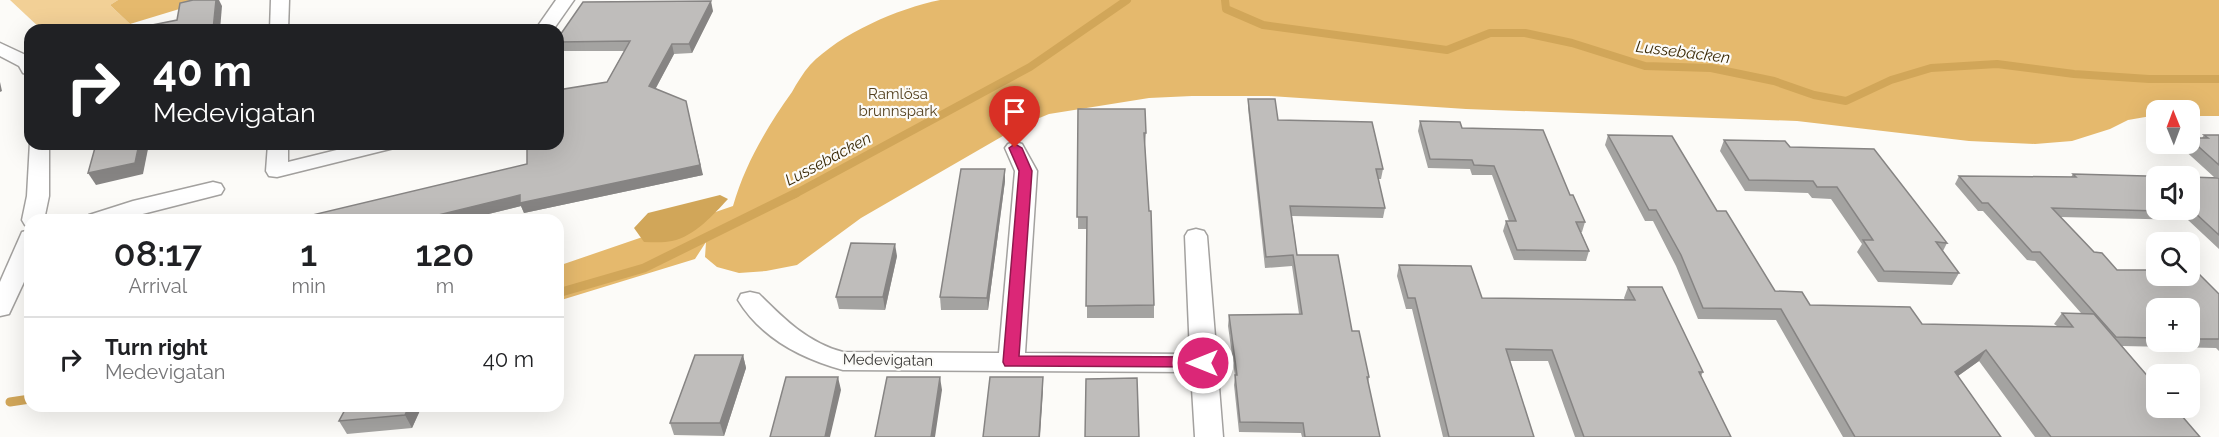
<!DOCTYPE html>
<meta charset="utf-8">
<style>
body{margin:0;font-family:Raleway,sans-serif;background:#f6f6f6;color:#202124;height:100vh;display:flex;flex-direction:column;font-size:22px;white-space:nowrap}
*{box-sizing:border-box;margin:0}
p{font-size:20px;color:#757577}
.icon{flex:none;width:33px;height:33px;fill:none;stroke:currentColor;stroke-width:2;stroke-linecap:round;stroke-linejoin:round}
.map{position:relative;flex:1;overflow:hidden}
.sheet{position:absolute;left:24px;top:214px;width:540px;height:198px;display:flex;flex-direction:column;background:#fff;border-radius:18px;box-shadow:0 6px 24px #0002}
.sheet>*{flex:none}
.banner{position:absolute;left:24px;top:24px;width:540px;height:126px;border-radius:18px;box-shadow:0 6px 24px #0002;background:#202124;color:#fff;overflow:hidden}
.needle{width:39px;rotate:359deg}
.buttons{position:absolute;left:2146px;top:100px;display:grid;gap:12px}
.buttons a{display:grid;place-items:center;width:54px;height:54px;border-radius:12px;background:#fff;box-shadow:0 6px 24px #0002;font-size:30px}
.pin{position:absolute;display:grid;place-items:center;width:51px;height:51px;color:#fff;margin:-62px -26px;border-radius:50% 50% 50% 0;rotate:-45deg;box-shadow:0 0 6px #0007}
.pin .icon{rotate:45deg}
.me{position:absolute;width:66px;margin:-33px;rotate:270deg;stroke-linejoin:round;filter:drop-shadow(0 0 4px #0008)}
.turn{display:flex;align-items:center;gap:21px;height:126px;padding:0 30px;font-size:27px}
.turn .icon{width:78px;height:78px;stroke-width:2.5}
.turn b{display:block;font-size:42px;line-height:51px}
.eta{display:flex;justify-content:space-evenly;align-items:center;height:102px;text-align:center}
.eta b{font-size:36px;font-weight:600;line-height:42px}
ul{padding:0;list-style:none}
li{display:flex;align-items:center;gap:18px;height:84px;padding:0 30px;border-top:2px solid #e0e0e0}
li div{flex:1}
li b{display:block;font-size:22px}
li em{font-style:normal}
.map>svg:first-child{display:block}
</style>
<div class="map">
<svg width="2219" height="437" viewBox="0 0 2219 437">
<rect width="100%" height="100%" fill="#fcfbf8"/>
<!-- green -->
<polygon fill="#f2d096" points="10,0 118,0 110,5 130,24 110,30 42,30"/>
<!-- forest -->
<g fill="#e5b96d">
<polygon points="118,0 209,0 130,24 110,5"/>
<path d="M940 0H2219V116H2190V111H2157V115L2128 120 2110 129 2072 141 2035 144 1969 141 1797 121 1466 109 1269 96H1192L1149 98 1049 114 1020 126 861 218 797 265 766 271 739 273 717 267 705 257 706 242 695 259 558 301V266L733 206C745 164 767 127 792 92 797 83 803 73 810 65 841 33 897 9 940 0Z"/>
</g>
<!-- water -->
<path fill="#d1a659" d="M720 195 728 199C713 215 695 236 672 241 663 243 653 242 644 242L634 228 648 213Z"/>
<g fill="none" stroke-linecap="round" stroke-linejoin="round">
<!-- stream-far1 -->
<g stroke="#d1a659" stroke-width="8">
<polyline points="1225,0 1226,9 1263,25 1447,50 1490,33 1525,33 1572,43 1645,66 1711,68 1774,81 1814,95 1846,101 1891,80 1931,68 1997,64 2074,74 2149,79 2219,79"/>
<polyline points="793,195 1030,67 1127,0"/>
</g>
<!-- stream -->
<g stroke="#d1a659" stroke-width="9">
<polyline points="558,293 644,268 796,193"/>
<polyline points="10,402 30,399"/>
</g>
<!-- street casing -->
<g stroke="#a3a19f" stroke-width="3">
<g id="street">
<polygon points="271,0 289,0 288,30 270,30"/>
<polygon points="556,0 574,0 553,30 535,30"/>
<polygon points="0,43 30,57 30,75 23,73 19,66 0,56"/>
<polygon points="30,142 30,144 49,144 49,196 44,220 30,220 30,226 25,225 22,220 27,196"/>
<path d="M1015 142 1022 144 1037 171 1025 353 1190 354 1185 236 1188 231 1196 229 1204 231 1207 236 1223 437H1195L1191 372 843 370C802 359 761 338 738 300L741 294 750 292 759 294C784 319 808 343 843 352L999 353 1015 171 1005 148 1008 144Z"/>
<polygon points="268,144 288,144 288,162 361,144 397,144 394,148 277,177 269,176 266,171"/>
<polygon points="213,182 221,184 224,189 221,194 119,220 86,220 89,215 133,201"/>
<polygon points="30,230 30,269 9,314 0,316 0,282 22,232"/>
</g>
</g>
<!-- street -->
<use href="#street" fill="#fff" fill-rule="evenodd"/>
</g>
<!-- wall -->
<g fill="#a4a3a1" fill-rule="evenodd">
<polygon points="713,11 692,53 674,54 656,88 703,175 524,213 521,206 464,220 308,220 527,164 607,82 624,51 559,51 558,38"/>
<polygon points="1248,99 1278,120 1383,169 1381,179 1378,179 1385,208 1383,218 1292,216 1297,255 1352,331 1369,377 1368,383 1380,437 1302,437 1301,433 1239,432 1234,385 1235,376 1228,326 1229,315 1299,314 1292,266 1265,268 1248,108"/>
<polygon points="1078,109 1146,133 1145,145 1154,305 1154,318 1087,318 1087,229 1078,229"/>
<polygon points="1420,121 1462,128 1570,195 1585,222 1582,232 1581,232 1589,251 1586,261 1514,260 1503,231 1506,221 1509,221 1492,175 1472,175 1470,169 1428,168 1418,131"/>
<path d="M1608 135 1717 211 1775 291 1810 305 1922 324 2057 326 2054 324 2062 313H2081L2035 261 2027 260 1983 211H1978L1955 184 1959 176 2071 177 2073 174 2219 178V249L2188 220 2060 217 2094 252 2117 270 2219 294V351L2216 348 2122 346 2200 437H2035L1979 361 1958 376 2001 437H1843L1776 320 1698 319 1676 266 1653 221H1645L1605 145ZM2157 309H2190V342H2157Z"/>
<polygon points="2204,135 2219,135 2219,177 2214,177 2181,147 2184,144 2190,144 2190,138 2202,138"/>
<polygon points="1724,140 1790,147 1947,243 1943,251 1959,273 1952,285 1878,282 1857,252 1862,244 1831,199 1812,198 1808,193 1745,191 1720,151"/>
<polygon points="1005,169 1005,181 988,310 941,310 940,297"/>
<polygon points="897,256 885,310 839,309 836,297"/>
<polygon points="1399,265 1482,298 1625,300 1624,298 1628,287 1703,372 1701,376 1731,437 1575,437 1548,361 1510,361 1534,437 1443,437 1412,309 1406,309 1397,276"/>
<polygon points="743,355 746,368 724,436 674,435 670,423"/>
<polygon points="422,406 412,428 347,434 339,421"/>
</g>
<!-- shaded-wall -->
<g fill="#868483">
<polygon points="216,0 219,0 222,6 220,30 213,30"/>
<polygon points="711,1 713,11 692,53 689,44"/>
<polygon points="672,44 674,54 652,95 649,86"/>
<polygon points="0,82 2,91 0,92"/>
<polygon points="688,111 703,175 524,213 521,206 464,220 418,220"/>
<polygon points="139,144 149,144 143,174 96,185 88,173"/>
<polygon points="1005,169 1005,181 988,310 987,298"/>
<polygon points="895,244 897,256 885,310 883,297"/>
<polygon points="559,335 564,348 558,367 558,339"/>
<polygon points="1986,350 1979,361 1948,383 1955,372"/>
<polygon points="743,355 746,368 724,436 720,423"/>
<polygon points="838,377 841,390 830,437 825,437"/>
<polygon points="940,377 942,390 935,437 931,437"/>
<polygon points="1043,377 1043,390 1040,437 1039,437"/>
<polygon points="409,406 422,406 412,428 405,415"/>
</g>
<!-- building -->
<g fill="#bfbdbb" stroke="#868483" stroke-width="1.5">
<polygon points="193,0 216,0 213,30 127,30 177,20 180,3"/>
<polygon points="711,1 689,44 672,44 649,86 686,101 700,165 520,203 520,195 418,220 308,220 308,216 527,164 527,144 558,144 558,90 607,82 630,41 558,42 558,38 583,2"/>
<polygon points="1248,99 1275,99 1278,120 1372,122 1383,169 1376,169 1385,208 1290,206 1297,255 1338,255 1352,331 1359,331 1369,377 1367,377 1380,437 1305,437 1303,423 1240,422 1235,375 1237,375 1229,315 1302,314 1293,255 1266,257"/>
<polygon points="1078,109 1145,109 1146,133 1144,133 1149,211 1151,211 1154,305 1086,306 1087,217 1077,217"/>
<polygon points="1420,121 1460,122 1462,128 1543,130 1570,195 1573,195 1585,222 1576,222 1589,251 1517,250 1506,221 1516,221 1494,166 1474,165 1472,160 1430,159"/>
<polygon points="1608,135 1672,136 1717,211 1726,211 1775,291 1802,292 1810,305 1910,307 1922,324 2073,327 2062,313 2094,314 2157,387 2157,408 2175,408 2200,437 2051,437 1986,350 1955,372 2001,437 1855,437 1781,309 1703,308 1681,255 1656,210 1649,210"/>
<polygon points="2204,135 2219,135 2219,165 2190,139 2190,138 2208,138"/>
<polygon points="1724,140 1785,141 1790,147 1874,149 1947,243 1936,242 1959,273 1884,271 1863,240 1873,240 1837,187 1817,187 1813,181 1749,180"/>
<polygon points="96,144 139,144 135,163 88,173"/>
<polygon points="961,169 1005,169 987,298 940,297"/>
<polygon points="2073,174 2183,177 2157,177 2157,210 2190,210 2190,177 2219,178 2219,235 2194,212 2052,208 2094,252 2102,253 2117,270 2157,270 2157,276 2190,276 2190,271 2196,271 2219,294 2219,339 2190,339 2190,309 2157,309 2157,338 2116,337 2040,252 2032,252 1988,203 1982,203 1959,176 2076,177"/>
<polygon points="851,243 895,244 883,297 836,297"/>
<polygon points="1399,265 1471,266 1482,298 1635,300 1628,287 1662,287 1703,372 1699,372 1731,437 1584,437 1552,350 1506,349 1534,437 1449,437 1415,298 1408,298"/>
<polygon points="695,355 743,355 720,423 670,423"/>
<polygon points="786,377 838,377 825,437 770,437"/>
<polygon points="887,377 940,377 931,437 875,437"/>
<polygon points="990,377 1043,377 1039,437 983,437"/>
<polygon points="1137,378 1139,437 1085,437 1086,379"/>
<polygon points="347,406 409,406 405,415 339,421"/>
</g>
<!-- route -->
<polygon fill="#db2777" stroke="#8e194d" stroke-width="1.5" points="1015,144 1022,148 1032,171 1019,356 1203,357 1209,359 1211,363 1209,367 1005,366 1003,362 1019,171 1009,148"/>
<g text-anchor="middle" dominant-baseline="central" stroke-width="4.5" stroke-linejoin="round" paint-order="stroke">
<!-- park labels -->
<g font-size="15" fill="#544120" stroke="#fcfbf8">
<text x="898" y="94">Ramlösa<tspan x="898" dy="17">brunnspark</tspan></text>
</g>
<!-- street labels -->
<g font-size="15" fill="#383736" stroke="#fcfbf8">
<text transform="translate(888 360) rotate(1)">Medevigatan</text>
</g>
<!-- water labels -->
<g font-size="16" font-style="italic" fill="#3a2906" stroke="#fcfbf8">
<text transform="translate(1683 52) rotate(7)">Lussebäcken</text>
<text transform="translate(828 159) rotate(-28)">Lussebäcken</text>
</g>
</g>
</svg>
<div class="buttons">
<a><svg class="needle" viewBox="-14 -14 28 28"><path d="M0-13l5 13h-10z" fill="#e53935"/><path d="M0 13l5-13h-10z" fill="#757577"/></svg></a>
<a><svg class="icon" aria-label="sound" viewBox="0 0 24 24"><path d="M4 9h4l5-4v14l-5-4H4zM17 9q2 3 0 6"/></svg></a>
<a><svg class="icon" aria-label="search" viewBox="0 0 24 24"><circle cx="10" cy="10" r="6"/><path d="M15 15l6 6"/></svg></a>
<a>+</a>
<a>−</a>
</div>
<div class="pin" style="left:1015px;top:148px;background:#d93025"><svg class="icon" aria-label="arrive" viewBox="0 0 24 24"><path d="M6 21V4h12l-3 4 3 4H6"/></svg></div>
<svg class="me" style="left:1203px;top:363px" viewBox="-20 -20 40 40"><circle r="17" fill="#db2777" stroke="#fff" stroke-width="3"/><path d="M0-11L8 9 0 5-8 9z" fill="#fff"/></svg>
<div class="banner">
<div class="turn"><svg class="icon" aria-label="right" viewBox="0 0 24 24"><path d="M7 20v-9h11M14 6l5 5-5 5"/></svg><div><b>40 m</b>Medevigatan</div></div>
</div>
<section class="sheet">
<div class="eta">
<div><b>08:17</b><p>Arrival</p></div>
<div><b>1</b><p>min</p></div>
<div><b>120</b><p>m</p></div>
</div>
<ul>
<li><svg class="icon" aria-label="right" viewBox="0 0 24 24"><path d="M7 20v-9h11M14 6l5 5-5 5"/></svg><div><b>Turn right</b><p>Medevigatan</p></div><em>40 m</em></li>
</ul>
</section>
</div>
